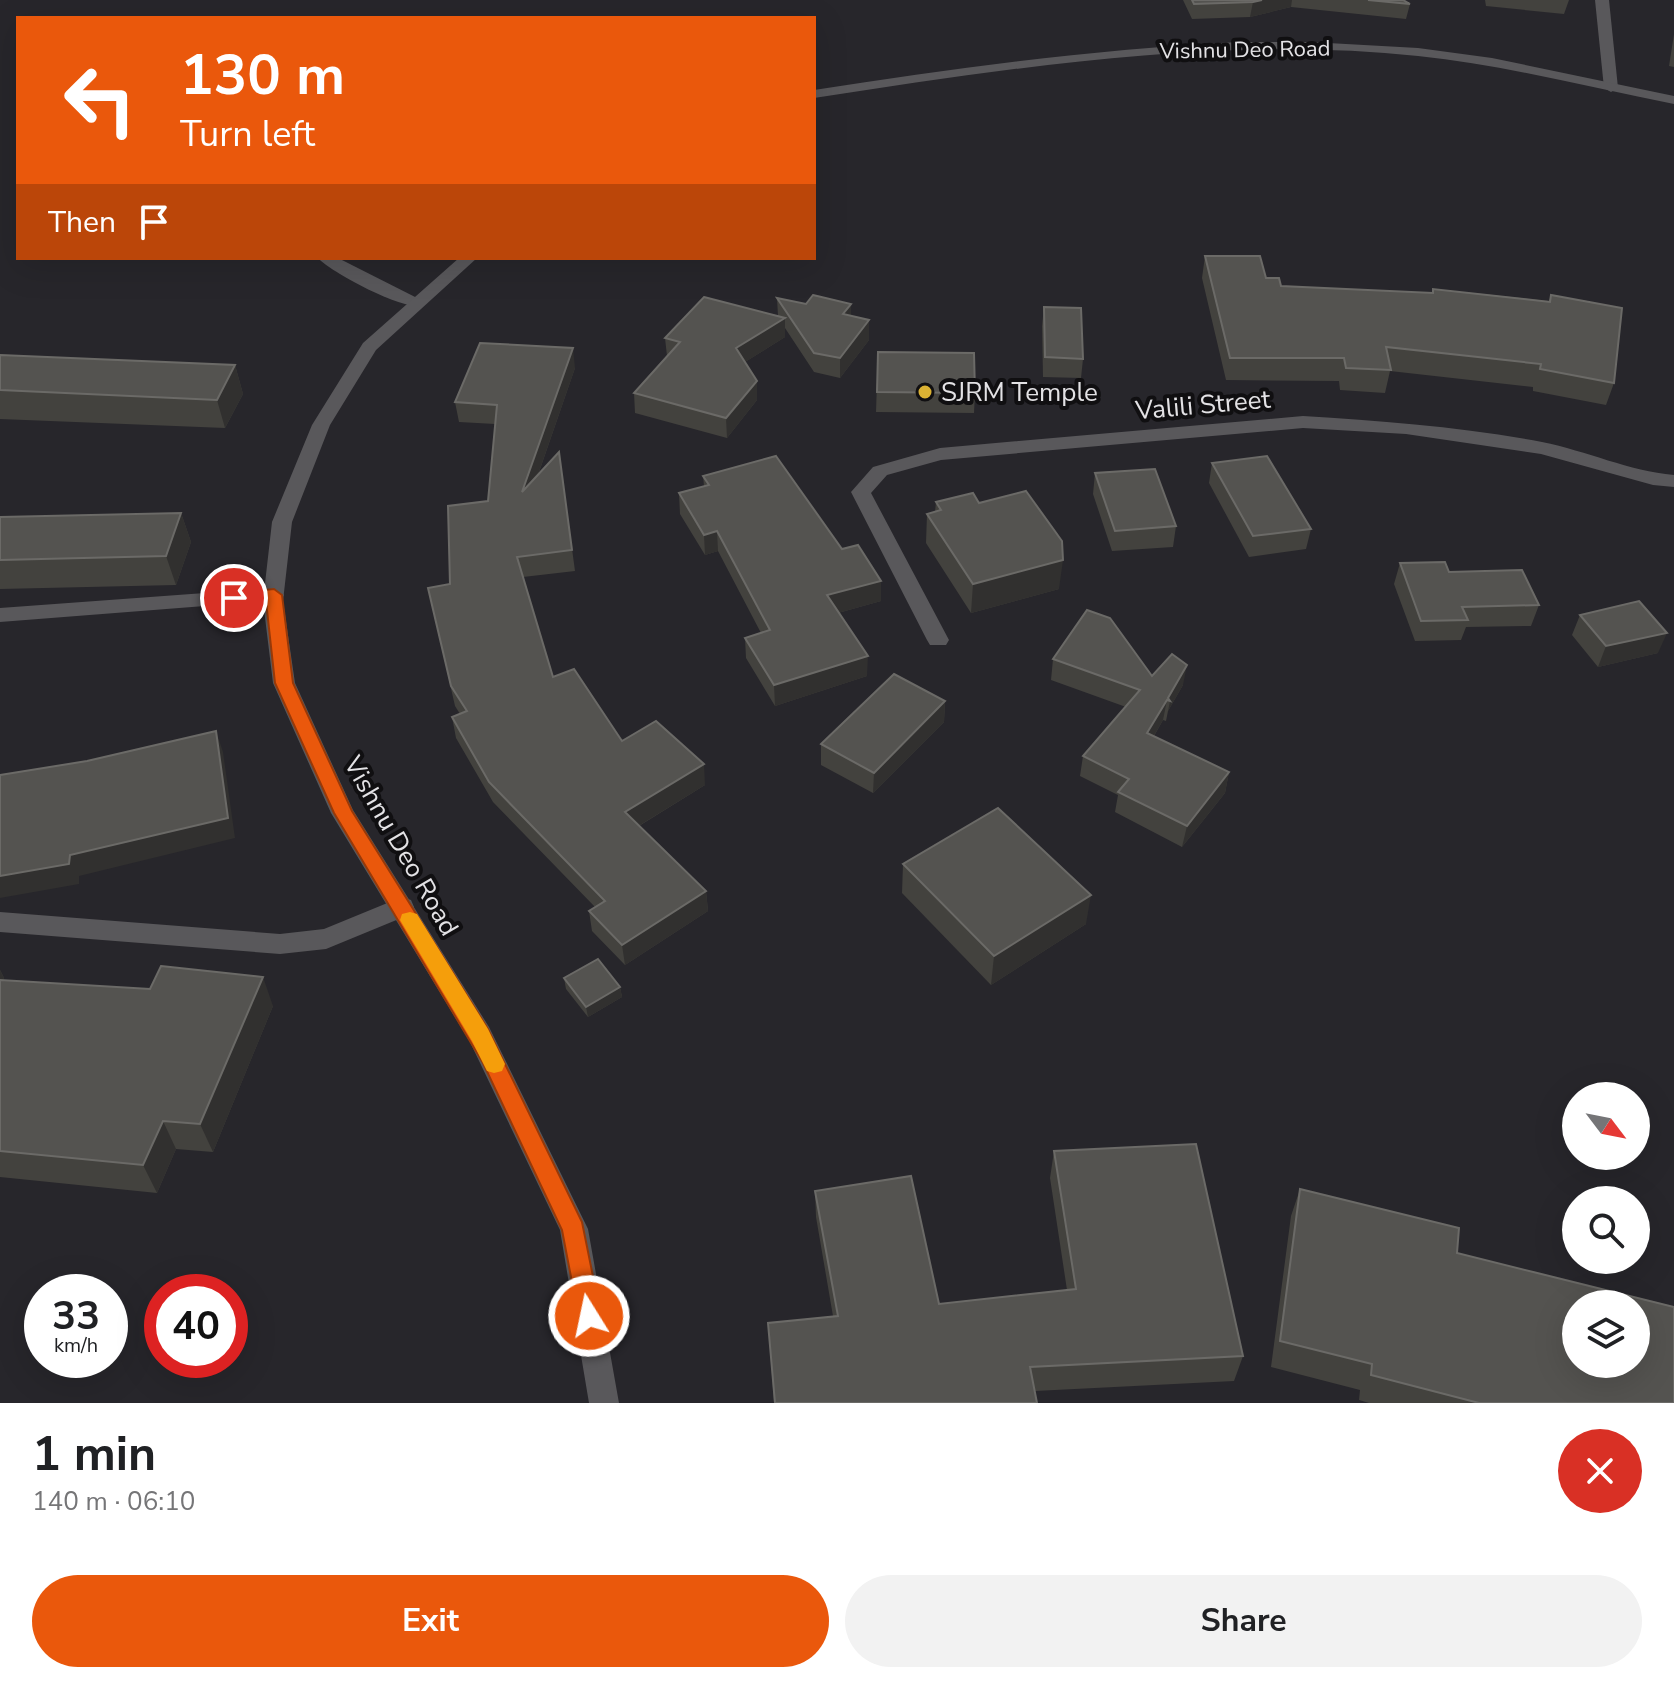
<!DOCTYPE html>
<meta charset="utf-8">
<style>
body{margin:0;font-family:"Nunito Sans",sans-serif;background:#f2f2f2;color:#202124;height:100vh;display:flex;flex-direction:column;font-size:30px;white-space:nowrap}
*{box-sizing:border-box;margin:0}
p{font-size:26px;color:#757577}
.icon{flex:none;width:44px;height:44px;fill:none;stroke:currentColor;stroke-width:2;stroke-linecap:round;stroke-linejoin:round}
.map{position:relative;height:1403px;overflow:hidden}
.drawer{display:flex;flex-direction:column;background:#fff;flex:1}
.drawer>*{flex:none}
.guide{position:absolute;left:16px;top:16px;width:800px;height:244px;border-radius:0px;box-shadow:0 8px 32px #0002;background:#ea580c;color:#fff;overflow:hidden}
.needle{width:52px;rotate:122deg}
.tools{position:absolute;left:1562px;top:1082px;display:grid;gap:16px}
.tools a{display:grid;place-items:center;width:88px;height:88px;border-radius:50%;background:#fff;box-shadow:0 8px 32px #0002;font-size:40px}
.speed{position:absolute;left:24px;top:1274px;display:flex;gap:16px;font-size:40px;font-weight:700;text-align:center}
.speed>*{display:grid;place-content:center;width:104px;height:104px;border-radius:50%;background:#fff;box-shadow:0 8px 32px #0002;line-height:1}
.speed small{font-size:20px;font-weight:400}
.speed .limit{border:12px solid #d22;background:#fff;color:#111}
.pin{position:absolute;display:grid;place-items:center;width:68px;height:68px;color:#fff;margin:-34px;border:4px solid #fff;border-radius:50%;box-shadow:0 2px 8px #0007}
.me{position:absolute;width:88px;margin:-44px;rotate:350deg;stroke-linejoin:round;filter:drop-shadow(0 0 6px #0008)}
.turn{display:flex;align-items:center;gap:28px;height:168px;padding:0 32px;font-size:36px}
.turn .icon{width:104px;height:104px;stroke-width:2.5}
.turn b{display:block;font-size:56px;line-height:68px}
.then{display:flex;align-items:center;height:76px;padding:0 32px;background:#0003;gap:16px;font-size:30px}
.round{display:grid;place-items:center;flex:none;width:84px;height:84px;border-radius:42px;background:#f2f2f2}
.summary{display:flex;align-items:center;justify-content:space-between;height:136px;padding:0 32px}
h1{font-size:48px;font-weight:700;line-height:60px}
.action{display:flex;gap:16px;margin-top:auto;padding:16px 32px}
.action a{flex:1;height:92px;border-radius:48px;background:#ea580c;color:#fff;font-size:32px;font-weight:700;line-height:92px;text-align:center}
.action a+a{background:#f2f2f2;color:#202124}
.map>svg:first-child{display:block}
</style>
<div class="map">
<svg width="1674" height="1403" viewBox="0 0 1674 1403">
<rect width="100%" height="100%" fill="#27262b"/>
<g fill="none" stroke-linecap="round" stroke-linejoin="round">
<!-- service -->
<path fill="#59585b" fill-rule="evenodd" d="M318 258H338L425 302 422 306C402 310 332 273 318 258Z"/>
<!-- minor -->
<g fill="#59585b" fill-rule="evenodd">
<polygon points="1595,0 1609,0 1618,88 1611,92 1604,88"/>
<path d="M1303 416C1383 421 1463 427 1542 442 1587 451 1629 471 1674 475V487L1653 485 1541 454 1406 434 1303 428 941 460 887 475 871 493 949 640 946 645H930L927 640 851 492 873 467 940 448Z"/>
<polygon points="274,588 281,590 284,595 281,600 0,622 0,608"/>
<polygon points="402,897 411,900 414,907 411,914 326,949 280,954 0,932 0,912 280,934 324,929"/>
</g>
<!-- tertiary -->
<g fill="#59585b" fill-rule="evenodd">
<path d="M1239 42H1310L1418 48 1492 58 1674 96V104C1589 87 1504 65 1418 56 1216 35 1013 68 814 98V90C955 68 1096 49 1239 42Z"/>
<polygon points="459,258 477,258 376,350 330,425 292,522 283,601 295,683 353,810 489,1027 588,1229 619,1403 589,1403 560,1230 470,1042 331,813 273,683 263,601 272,522 312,425 363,343"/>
</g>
</g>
<!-- wall -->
<g fill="#43423e">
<polygon points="1183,0 1403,0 1410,4 1406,19 1291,7 1250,17 1192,19"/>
<polygon points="1485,0 1569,0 1564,14 1486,6"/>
<polygon points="1674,34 1674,67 1669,66"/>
<polygon points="1205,256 1266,278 1281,286 1432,293 1433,289 1549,301 1551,295 1614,383 1606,405 1533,391 1533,387 1390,371 1385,393 1340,390 1339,381 1226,380 1202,278"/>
<polygon points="777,298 869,320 869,340 840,378 814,372 785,328 785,337 745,362 757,400 727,438 635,413 634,393 667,356 665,338 778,316"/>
<polygon points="1044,307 1083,359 1081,378 1043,377 1042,326"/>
<polygon points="878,352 975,393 974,413 876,412"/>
<polygon points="0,355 235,365 243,394 225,428 0,419"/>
<polygon points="575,368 538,475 559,452 575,571 523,577 553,677 622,741 705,785 639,826 706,891 708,911 625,965 592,931 589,911 595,907 493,802 456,738 452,717 460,714 455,706 428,588 450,584 488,501 495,424 459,422 455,402"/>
<polygon points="1212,463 1311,529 1306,549 1249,557 1209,483"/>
<polygon points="1095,473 1176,526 1173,547 1112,551 1093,494"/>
<polygon points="703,476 842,549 881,601 838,613 867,676 775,706 746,658 745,638 761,633 718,551 705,555 680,514 679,493 704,486"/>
<polygon points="936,502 979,503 1059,589 971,613 926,543 927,514 935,512"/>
<polygon points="181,513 191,542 176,585 0,589 0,517"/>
<polygon points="1400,563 1449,572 1539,605 1531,626 1466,627 1461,640 1415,641 1394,584"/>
<polygon points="1580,615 1658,653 1598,667 1572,635"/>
<polygon points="1053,659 1152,676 1183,685 1168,711 1166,721 1163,720 1154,736 1229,772 1225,793 1182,847 1115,812 1118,795 1080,776 1083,756 1126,707 1051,680"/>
<polygon points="945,701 944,722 873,793 821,765 821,744"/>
<polygon points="903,864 1086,924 991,985 902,893"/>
<polygon points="0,970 4,978 3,980 273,1006 213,1152 176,1149 157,1193 0,1177"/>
<polygon points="564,978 620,987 622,997 588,1017 566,989"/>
<polygon points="1054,1151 1243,1356 1234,1381 1035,1391 1037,1403 774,1403 768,1323 833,1316 816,1217 815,1191 939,1304 1067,1290 1050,1178"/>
<polygon points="1300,1189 1457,1253 1674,1403 1369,1403 1359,1400 1360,1390 1271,1367 1291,1216"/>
</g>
<!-- shaded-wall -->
<g fill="#31302f">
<polygon points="1262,0 1292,0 1291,7 1250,17 1253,2"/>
<polygon points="851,304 851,323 843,314"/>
<polygon points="785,318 785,337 737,367 736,348"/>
<polygon points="869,320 869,340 840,378 840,358"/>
<polygon points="573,348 575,368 525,512 522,492"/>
<polygon points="235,365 243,394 225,428 217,400"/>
<polygon points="757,381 757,400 727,438 726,418"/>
<polygon points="181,513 191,542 176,585 166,556"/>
<polygon points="717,531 718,551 705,555 704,535"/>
<polygon points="1063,560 1059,589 971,613 973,584"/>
<polygon points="881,581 881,601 827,616 827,595"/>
<polygon points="1667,633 1658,653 1598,667 1606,646"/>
<polygon points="868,656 867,676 775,706 774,685"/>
<polygon points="1187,665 1183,685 1168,711 1170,701 1168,698"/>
<polygon points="1167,700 1163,720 1144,753 1147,733"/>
<polygon points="945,701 944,722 873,793 874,773"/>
<polygon points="216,731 223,752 235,838 79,876 79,884 0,898 0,876"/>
<polygon points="704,764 705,785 627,833 625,812"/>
<polygon points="1229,772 1225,793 1182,847 1187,826"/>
<polygon points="706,891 708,911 625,965 622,945"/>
<polygon points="1091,895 1086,924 991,985 994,956"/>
<polygon points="0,970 4,978 0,986"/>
<polygon points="263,977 273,1006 213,1152 200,1124"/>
<polygon points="620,987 622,997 588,1017 586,1007"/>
<polygon points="163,1121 176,1149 157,1193 143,1165"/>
</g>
<!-- building -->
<g fill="#545350" stroke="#6b6a67" stroke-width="2" fill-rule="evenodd">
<polygon points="1192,0 1262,0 1253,2 1194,4"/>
<polygon points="1368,0 1403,0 1410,4"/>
<polygon points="1205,256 1260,256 1266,278 1279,278 1281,286 1433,293 1433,289 1550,302 1551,295 1622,308 1614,383 1540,369 1541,364 1386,347 1391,370 1346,368 1344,358 1230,358"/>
<polygon points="813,295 851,304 843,314 869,320 840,358 814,353 777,298 806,304"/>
<polygon points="704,297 785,318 736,348 757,381 726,418 634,393 680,342 665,338"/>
<polygon points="1044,307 1081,308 1083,359 1045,357"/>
<polygon points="480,343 573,348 522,492 559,452 572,550 517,557 553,677 574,669 622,741 656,721 704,764 625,812 706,891 622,945 589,911 605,901 489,782 452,717 467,711 451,686 428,588 450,584 448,506 488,501 497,405 455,402"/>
<polygon points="878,352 974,353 975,393 877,392"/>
<polygon points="0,355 235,365 217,400 0,390"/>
<polygon points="776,456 842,549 858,545 881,581 827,595 868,656 774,685 745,638 770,630 717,531 704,535 679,493 709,485 703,476"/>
<polygon points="1267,456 1311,529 1253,536 1212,463"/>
<polygon points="1155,469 1176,526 1115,531 1095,473"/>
<polygon points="1026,491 1062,541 1063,560 973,584 927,514 941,510 936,502 973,493 979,503"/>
<polygon points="181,513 166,556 0,560 0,517"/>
<polygon points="1445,562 1449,572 1522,570 1539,605 1462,607 1468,620 1421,621 1400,563"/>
<polygon points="1639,601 1667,633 1606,646 1580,615"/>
<polygon points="1087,610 1110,618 1152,676 1172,654 1187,665 1168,698 1170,701 1167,700 1147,733 1229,772 1187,826 1118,792 1129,779 1083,756 1140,690 1053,659"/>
<polygon points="894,674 945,701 874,773 821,744"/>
<polygon points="216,731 228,818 70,855 69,864 0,876 0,775 87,761"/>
<polygon points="998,808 1091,895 994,956 903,864"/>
<polygon points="598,959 620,987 586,1007 564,978"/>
<polygon points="161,966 263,977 200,1124 163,1121 143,1165 0,1151 0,980 150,989"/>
<polygon points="1196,1144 1243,1356 1030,1367 1037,1403 775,1403 768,1323 838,1316 815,1191 911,1176 939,1304 1076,1289 1054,1151"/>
<path d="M1300 1189 1459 1228 1457 1253 1674 1307V1403H1479L1371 1375 1372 1364 1280 1341ZM1576 1304H1636V1364H1576Z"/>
</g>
<!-- route -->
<polygon fill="#ea580c" stroke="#983908" stroke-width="2" points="274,589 282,595 293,683 352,811 488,1029 582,1222 601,1316 598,1324 589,1328 580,1324 562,1230 483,1063 334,813 275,683 266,601 234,604 225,598 234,593"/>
<!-- slow -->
<polygon fill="#f59e0b" points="410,912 417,914 488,1029 505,1064 502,1071 494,1073 487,1071 472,1041 400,920 402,914"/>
<!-- markers -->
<circle fill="#dbb233" stroke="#100f11" stroke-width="3" cx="925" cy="392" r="8"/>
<g text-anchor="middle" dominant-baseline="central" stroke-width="8" stroke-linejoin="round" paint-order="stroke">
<!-- far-street labels -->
<g font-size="22" fill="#e3e2e5" stroke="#100f11">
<text transform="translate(1245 50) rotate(-1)">Vishnu Deo Road</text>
</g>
<!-- poi labels -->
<g font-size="26" fill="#e3e2e5" stroke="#100f11" text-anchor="start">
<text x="941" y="392">SJRM Temple</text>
</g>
<!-- street labels -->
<g font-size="26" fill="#e3e2e5" stroke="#100f11">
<text transform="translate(1203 405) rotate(-5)">Valili Street</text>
<text transform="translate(401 846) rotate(60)">Vishnu Deo Road</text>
</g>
</g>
</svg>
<div class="tools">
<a><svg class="needle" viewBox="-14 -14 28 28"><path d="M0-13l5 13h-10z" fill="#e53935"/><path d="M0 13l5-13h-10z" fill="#757577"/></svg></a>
<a><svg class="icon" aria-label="search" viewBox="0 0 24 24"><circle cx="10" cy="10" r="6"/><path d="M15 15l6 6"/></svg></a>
<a><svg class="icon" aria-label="layers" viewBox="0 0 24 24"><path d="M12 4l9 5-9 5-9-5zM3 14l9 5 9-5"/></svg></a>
</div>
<div class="speed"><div>33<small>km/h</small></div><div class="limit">40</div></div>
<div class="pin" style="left:234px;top:598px;background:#d93025"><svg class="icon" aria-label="arrive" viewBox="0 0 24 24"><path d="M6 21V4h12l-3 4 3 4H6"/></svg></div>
<svg class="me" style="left:589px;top:1316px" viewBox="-20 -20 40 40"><circle r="17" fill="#ea580c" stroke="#fff" stroke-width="3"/><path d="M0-11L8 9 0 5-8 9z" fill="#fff"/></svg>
<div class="guide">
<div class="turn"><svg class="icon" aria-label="left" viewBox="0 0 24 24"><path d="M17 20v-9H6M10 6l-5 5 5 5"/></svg><div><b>130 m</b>Turn left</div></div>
<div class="then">Then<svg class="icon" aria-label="arrive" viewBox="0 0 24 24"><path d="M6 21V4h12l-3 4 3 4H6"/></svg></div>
</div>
</div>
<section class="drawer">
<div class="summary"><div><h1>1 min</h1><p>140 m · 06:10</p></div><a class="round" style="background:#d93025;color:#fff"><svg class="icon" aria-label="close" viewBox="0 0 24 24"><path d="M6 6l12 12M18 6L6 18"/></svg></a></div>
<div class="action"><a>Exit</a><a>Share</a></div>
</section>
